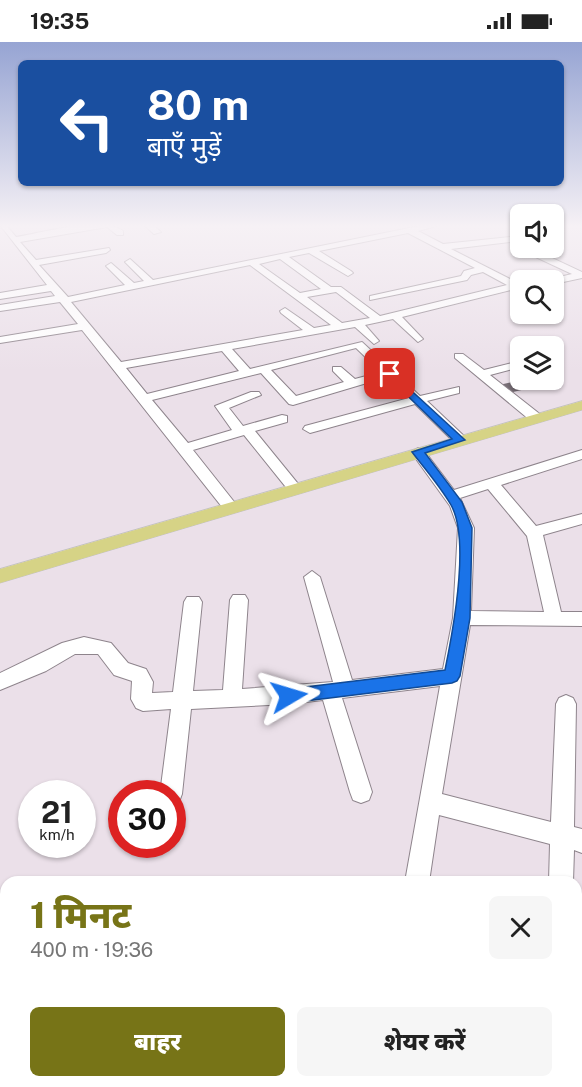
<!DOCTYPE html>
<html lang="hi">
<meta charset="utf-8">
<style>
body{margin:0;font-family:"Public Sans","Noto Sans Devanagari",sans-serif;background:#f6f6f6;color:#222;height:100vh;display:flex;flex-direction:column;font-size:22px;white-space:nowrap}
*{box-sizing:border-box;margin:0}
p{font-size:20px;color:#767676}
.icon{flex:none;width:33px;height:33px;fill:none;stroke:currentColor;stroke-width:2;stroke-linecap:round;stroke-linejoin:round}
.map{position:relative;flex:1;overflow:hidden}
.details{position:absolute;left:0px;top:834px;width:582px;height:212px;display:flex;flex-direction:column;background:#fff;border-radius:18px 18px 0 0;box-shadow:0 2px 4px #0004}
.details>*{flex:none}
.banner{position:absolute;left:18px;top:18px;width:546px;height:126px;border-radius:9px;box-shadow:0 2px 4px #0004;background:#1a4fa0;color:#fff;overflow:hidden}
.buttons{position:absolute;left:510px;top:162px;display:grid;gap:12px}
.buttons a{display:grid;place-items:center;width:54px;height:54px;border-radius:9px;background:#fff;box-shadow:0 2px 4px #0004;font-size:30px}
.speed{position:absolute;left:18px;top:738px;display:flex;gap:12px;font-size:30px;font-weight:700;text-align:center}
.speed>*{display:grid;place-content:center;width:78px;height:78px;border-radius:50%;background:#fff;box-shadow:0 2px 4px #0004;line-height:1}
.speed small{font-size:15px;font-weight:400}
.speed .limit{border:9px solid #d22;background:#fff;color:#111}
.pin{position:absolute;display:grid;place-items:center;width:51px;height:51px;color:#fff;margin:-26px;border-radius:12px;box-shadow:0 3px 9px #0006}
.me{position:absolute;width:66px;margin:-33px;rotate:83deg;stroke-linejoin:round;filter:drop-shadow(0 0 4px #0008)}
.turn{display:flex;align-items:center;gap:21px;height:126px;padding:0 30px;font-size:27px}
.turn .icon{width:78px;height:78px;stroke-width:2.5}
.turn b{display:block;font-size:42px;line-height:51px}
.round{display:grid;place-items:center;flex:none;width:63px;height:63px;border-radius:9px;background:#f6f6f6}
.overview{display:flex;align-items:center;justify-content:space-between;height:102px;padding:0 30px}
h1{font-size:36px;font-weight:800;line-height:45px;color:#777417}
.primary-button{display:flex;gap:12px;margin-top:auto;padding:12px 30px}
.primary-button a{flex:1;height:69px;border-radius:9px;background:#777417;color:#fff;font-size:24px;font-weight:800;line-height:69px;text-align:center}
.primary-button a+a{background:#f6f6f6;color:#222}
.status{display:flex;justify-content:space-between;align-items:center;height:42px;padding:0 30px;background:#fff;direction:ltr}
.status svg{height:16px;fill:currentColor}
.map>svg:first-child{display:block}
</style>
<div class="status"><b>19:35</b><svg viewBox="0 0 49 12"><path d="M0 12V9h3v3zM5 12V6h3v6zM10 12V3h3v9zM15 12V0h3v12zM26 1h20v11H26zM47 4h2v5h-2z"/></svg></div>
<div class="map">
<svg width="582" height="1045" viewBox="0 0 582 1045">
<rect width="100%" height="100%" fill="#ebe0e9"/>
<!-- building -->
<polygon fill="#796f77" points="522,338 529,338 538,344 509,351 499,343"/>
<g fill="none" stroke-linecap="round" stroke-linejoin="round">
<!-- minor casing -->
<g stroke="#8e848c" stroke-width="2">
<g id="minor">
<path d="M0 183H6L16 195C42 191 103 173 123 189V193H117L107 185 20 200 36 218 109 206 110 208 106 211 39 223 68 255 125 243 106 224 111 221 134 241 144 239 125 220 130 217 153 238 424 183H440L418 189 443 202 520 194 519 199 451 207 520 242V249L515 247 402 275 423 297 418 300 393 277 365 283 379 299 374 302 355 285 232 307 250 327 362 300 420 354 459 345V351L427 359 465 395V401H455L415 362 310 391 303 387 305 384 409 356 387 335 293 363 289 362 261 331 152 358 188 401 232 388 215 364 251 350H259L261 353 229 366 243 384 282 373 287 374V380L255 389 299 443 301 446 299 449H289L244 393 193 408 239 466 231 471 226 470 82 288 0 301V295L78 282 60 260 0 269V263L55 254 51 249 0 257V251L47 243ZM408 191 475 226 464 229 461 234 370 254V258L467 238 471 233 483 230 507 243 380 274 341 245H331L289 215 309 211 348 234 353 231 351 229 319 209ZM280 217 321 247 300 251 259 222ZM250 223 331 283 314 286 285 266 280 269 281 271 303 288 121 320 71 260ZM336 250 370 276 342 281 307 255ZM356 306 381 330 355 337 341 325H333V329L344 340 296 354 271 328ZM222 309 239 329 147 352 126 326Z"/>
<polygon points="144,183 153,183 161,190 154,192"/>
<polygon points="527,207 533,207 582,230 582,236 554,242 551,237 572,232 527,211"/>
<polygon points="455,312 463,312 484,328 520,319 520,325 490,333 541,373 541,379 531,379 455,316"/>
<path d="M418 406 423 407 454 448 582 408V417L501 443 536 484 582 472V482L543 493 561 570H582V584L470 583 442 752 551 780 556 662 559 656 566 653 573 656 576 662 574 785 582 787V811L574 808 573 840H549L550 802 439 773 429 840H405L440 644 342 656 372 750 369 758 361 761 353 758 350 750 323 658 289 662 191 667 182 752 179 760 172 762V752H160L171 667 143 669 136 666 131 657 132 639 114 633 98 612H75L46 629 0 648V631L62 601 84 595 111 601 128 621 146 627 153 640 152 651 173 650 184 560 187 555H199L202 560 193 649 223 648 230 558 233 553H245L248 558 242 647 333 640 304 535 312 529 320 535 352 638 443 627 453 576 458 486 450 464 411 410ZM488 447 527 494 544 570 471 569 474 486 460 456Z"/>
<polygon points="6,952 6,980 0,982 0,954"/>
<polygon points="19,1040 49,1040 47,1045 17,1045"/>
<polygon points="377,1040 407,1040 406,1045 376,1045"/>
</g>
</g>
<!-- major casing -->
<g stroke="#c2c1c2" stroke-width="1">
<polygon id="major" points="582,359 582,368 0,541 0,527"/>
</g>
<!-- minor -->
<use href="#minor" fill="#fff" fill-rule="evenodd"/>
<!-- major -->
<use href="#major" fill="#d6d386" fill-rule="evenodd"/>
</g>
<!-- sky -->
<linearGradient id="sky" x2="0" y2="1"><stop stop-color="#96a4d3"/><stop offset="0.56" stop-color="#f6f1f5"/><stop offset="1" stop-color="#f6f1f5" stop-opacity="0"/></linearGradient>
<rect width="582" height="329" fill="url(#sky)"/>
<!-- route -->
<path fill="#1a73e8" stroke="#114b97" stroke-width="1.5" d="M390 329 465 398 425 411 462 460 472 486 470 576 460 634 457 639 452 641 289 661 283 659 281 654 283 649 289 647 445 628C453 589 470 497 451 463 440 444 425 427 412 410L452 397 387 334 385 332Z"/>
</svg>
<div class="buttons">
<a><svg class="icon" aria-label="sound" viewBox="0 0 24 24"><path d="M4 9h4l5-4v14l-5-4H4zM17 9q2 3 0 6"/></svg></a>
<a><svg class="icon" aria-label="search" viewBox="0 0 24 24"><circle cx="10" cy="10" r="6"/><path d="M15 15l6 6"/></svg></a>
<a><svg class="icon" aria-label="layers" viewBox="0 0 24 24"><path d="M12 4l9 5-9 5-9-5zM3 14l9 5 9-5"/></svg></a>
</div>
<div class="speed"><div>21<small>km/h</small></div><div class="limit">30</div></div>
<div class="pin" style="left:390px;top:332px;background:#d93025"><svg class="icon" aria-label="arrive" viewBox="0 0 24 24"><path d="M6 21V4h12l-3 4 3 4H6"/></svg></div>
<svg class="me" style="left:289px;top:654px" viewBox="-20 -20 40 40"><path d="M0-17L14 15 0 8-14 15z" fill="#1a73e8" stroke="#fff" stroke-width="4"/></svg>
<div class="banner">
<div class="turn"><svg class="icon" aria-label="left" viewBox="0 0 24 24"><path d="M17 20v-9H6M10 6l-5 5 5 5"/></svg><div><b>80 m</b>बाएँ मुड़ें</div></div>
</div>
<section class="details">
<div class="overview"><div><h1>1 मिनट</h1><p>400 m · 19:36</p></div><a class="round"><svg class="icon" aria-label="close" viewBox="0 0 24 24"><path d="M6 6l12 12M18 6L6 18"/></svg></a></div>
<div class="primary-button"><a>बाहर</a><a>शेयर करें</a></div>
</section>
</div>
